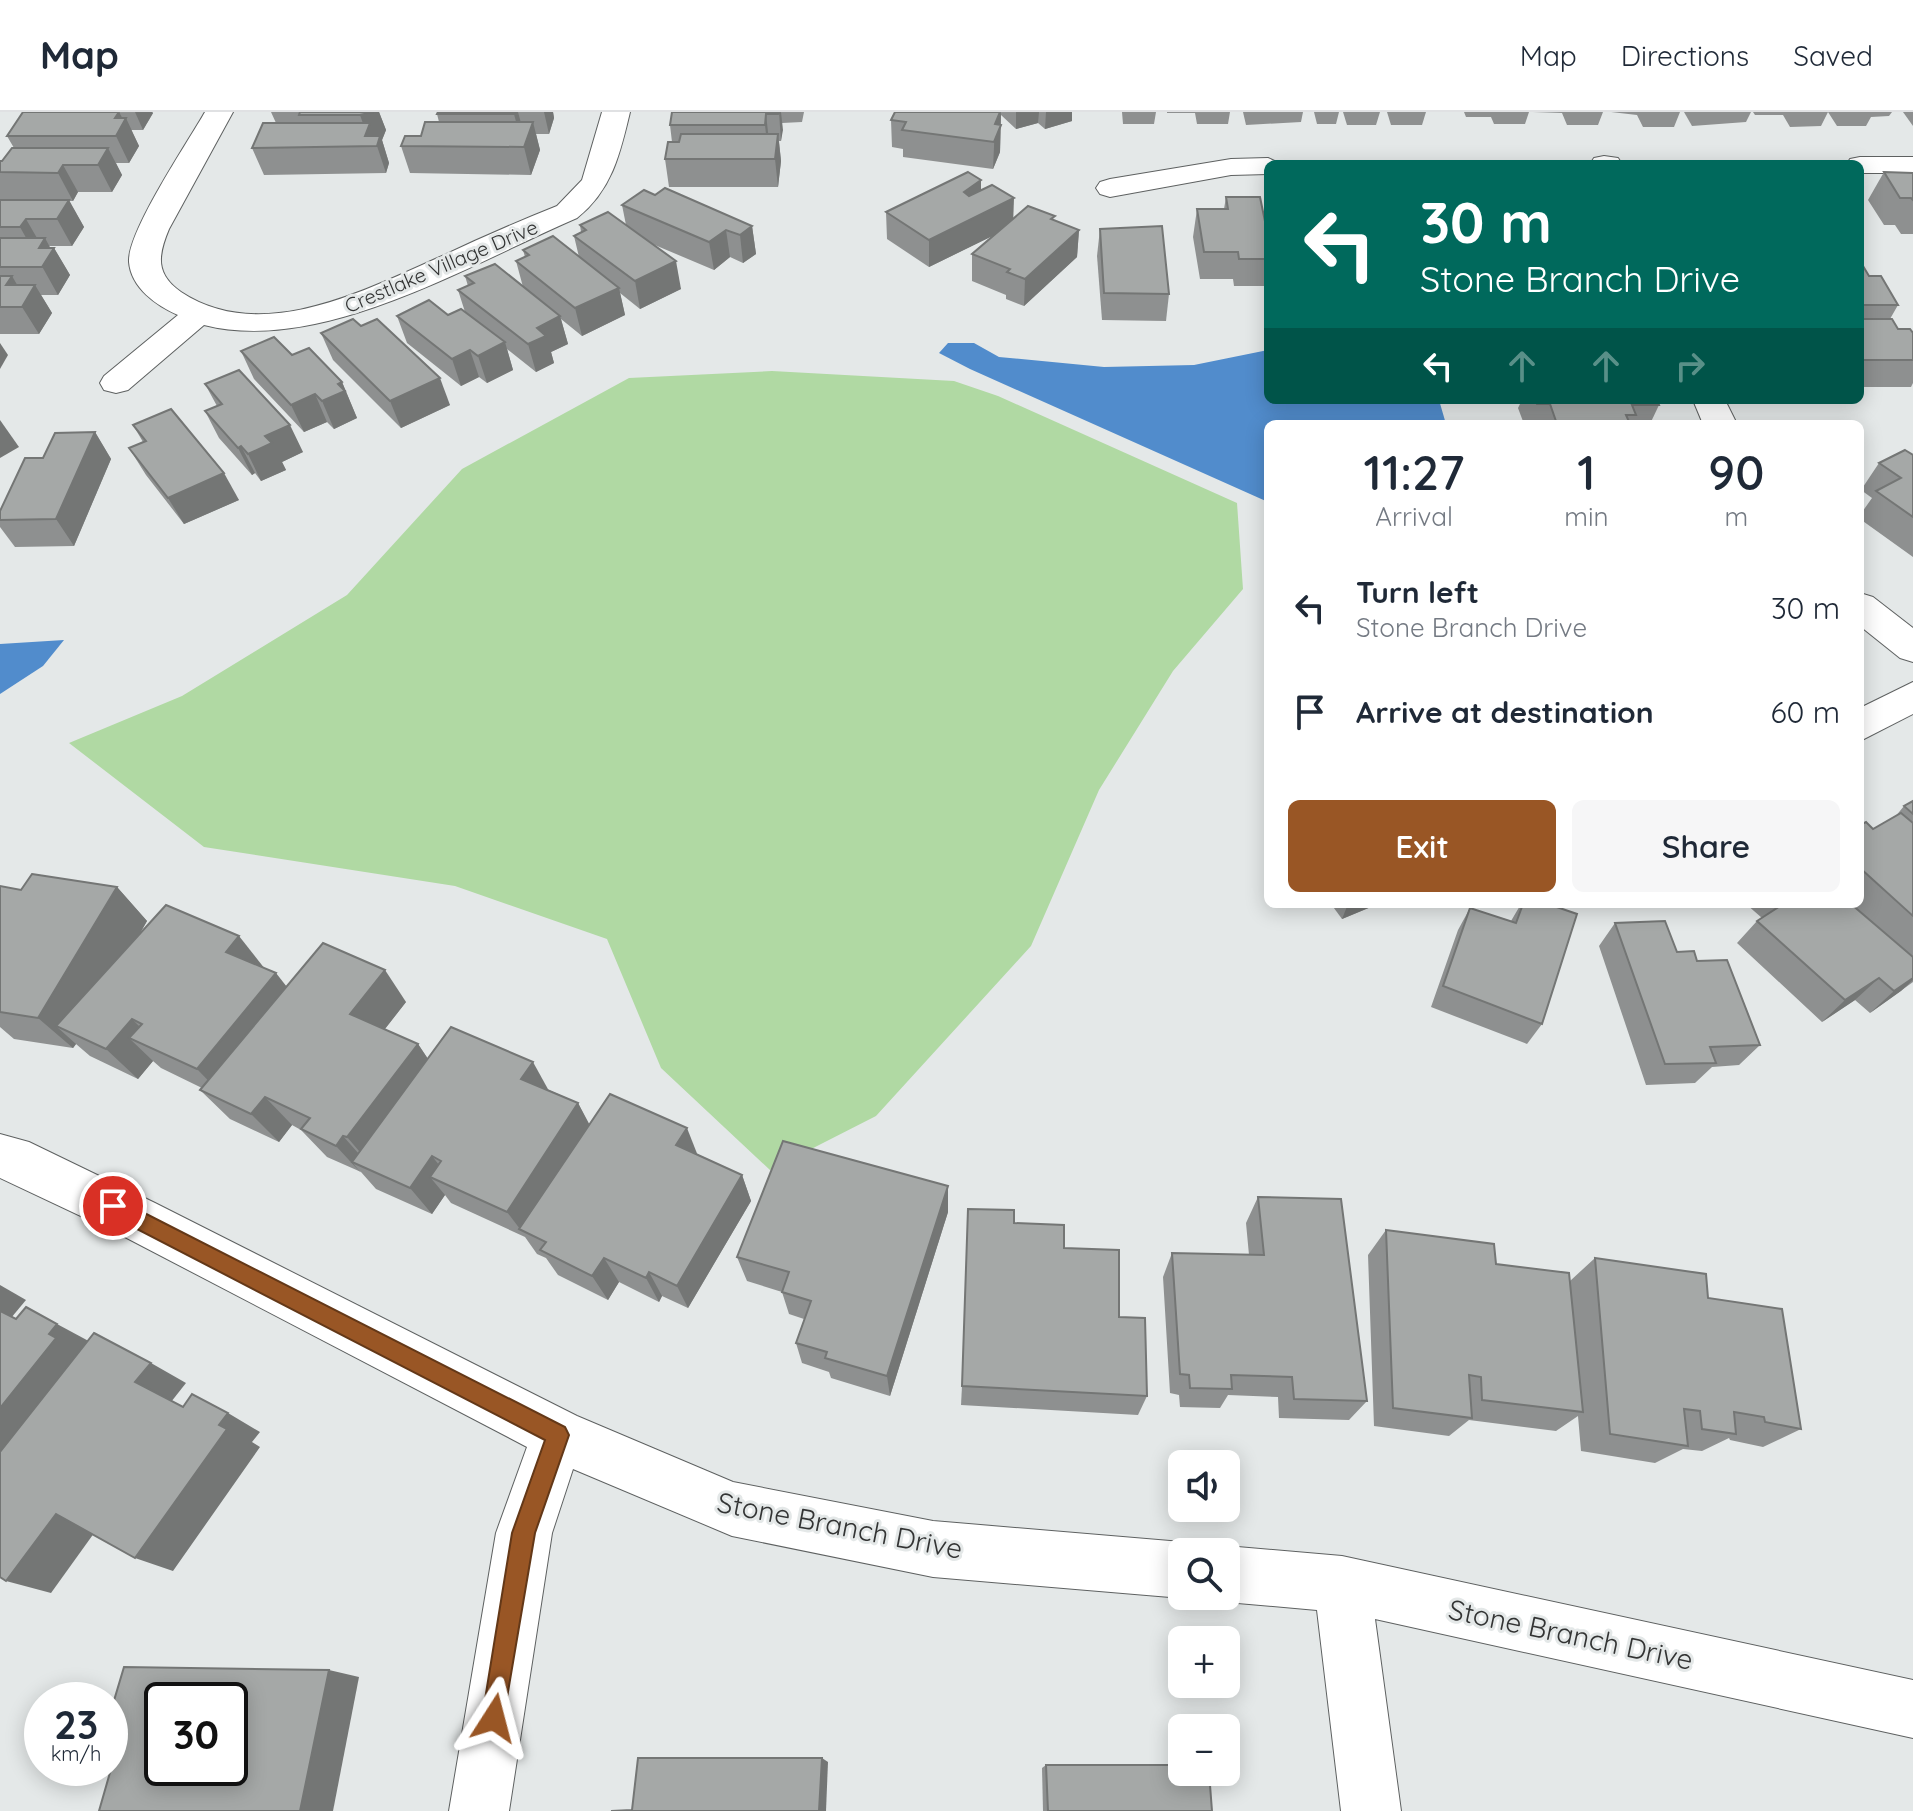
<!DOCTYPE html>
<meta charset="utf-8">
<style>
body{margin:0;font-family:Quicksand,sans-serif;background:#f6f6f7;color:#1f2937;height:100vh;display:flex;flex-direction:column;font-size:30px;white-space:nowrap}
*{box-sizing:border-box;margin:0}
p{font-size:26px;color:#747a83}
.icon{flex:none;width:44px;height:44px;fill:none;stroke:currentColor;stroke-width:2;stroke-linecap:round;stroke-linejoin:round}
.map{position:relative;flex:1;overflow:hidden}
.sheet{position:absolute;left:1264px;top:308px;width:600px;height:488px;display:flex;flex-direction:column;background:#fff;border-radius:12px;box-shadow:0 4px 20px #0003}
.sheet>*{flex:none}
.guide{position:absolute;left:1264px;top:48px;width:600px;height:244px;border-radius:12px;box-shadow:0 4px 20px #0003;background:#00695c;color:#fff;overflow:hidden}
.tools{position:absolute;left:1168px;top:1338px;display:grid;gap:16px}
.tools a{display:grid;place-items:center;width:72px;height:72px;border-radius:12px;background:#fff;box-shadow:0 4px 20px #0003;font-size:40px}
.speed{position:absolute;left:24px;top:1570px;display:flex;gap:16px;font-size:40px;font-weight:700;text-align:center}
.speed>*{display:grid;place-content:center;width:104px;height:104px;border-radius:50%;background:#fff;box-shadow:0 4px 20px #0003;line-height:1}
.speed small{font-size:20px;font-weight:400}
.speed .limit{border:4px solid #111;border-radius:12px;background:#fff;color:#111}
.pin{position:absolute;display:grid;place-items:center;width:68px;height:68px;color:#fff;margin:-34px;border:4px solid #fff;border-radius:50%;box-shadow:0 2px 8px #0007}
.me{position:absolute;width:88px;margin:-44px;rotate:9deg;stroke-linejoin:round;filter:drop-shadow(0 0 6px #0008)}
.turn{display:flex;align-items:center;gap:28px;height:168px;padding:0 24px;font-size:36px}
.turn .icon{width:104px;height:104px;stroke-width:2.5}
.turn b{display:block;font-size:56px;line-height:68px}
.lanes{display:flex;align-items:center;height:76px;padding:0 24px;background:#0003;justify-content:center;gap:40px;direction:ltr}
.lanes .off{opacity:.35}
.eta{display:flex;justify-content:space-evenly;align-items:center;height:136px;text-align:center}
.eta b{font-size:48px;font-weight:600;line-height:56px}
.cta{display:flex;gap:16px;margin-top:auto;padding:16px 24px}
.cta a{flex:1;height:92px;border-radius:12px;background:#995625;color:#fff;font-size:32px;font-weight:600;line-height:92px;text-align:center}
.cta a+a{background:#f6f6f7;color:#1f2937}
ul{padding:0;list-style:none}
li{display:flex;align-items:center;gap:24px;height:104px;padding:0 24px}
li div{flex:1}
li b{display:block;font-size:30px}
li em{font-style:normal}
header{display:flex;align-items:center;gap:48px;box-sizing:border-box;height:112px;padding:0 40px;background:#fff;border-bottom:2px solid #e0e1e3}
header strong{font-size:38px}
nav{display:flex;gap:44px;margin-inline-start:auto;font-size:28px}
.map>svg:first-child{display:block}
</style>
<header>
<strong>Map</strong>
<nav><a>Map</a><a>Directions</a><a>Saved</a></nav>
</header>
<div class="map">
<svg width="1913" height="1699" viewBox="0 0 1913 1699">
<rect width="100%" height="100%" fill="#e4e8e8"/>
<!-- green -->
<polygon fill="#b0d9a3" points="772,259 954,269 998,284 1237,391 1243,477 1173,559 1099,678 1031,834 876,1004 770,1058 661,956 607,827 455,774 204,735 69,631 182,584 347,483 462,357 629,266"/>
<!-- water -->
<g fill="#518ccc">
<polygon points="948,231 974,231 999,245 1104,255 1194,253 1268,238 1268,288 1439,288 1446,312 1268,312 1268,390 970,257 939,241"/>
<polygon points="64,528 43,554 0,582 0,532"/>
</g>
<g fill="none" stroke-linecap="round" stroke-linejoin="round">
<!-- minor casing -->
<g stroke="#5e6161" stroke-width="2">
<g id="minor">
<path d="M205 0H233L169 117C158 143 155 162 181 180 261 233 363 179 440 145 478 127 517 110 557 94L582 68 602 0H630C620 42 612 78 577 106 470 152 321 243 204 213L128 278 116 281 104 278 100 271 104 264 178 203C157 194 131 176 129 150 127 120 188 30 205 0Z"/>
<polygon points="1604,44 1618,46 1622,52 1590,52 1594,46"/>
<polygon points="1860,45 1913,45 1913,61 1860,61 1860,52 1847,52 1850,47"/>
<polygon points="1268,46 1281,52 1268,52 1268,62 1231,63 1110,85 1100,82 1096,76 1100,70 1110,67 1231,47"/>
<polygon points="1693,288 1725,288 1737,312 1703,312"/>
<polygon points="1860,481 1873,485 1913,516 1913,550 1900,546 1860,514"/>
<polygon points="1913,570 1913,602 1860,629 1860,596"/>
<polygon points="0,1022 29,1030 155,1091 577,1304 733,1370 933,1409 1182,1430 1203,1440 1182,1440 1182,1484 1187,1484 1182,1486 933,1465 732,1424 573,1357 552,1421 509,1699 449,1699 496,1421 527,1335 121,1123 0,1066"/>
<polygon points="1226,1434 1342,1444 1913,1568 1913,1626 1375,1507 1401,1699 1341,1699 1317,1498 1226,1490 1211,1484 1226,1484 1226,1440 1211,1440"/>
</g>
</g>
<!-- minor -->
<use href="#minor" fill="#fff" fill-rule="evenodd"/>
</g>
<!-- wall -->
<g fill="#8e9090">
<polygon points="23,0 152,0 153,1 143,18 131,18 139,34 129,51 116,51 122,63 112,80 78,80 73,89 69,89 84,115 72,134 49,134 50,136 54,136 70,163 58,183 41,183 52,201 39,222 0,222 0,88 28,88 0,87 0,49 2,49 14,36 7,24"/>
<polygon points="271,0 379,0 386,18 382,28 389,51 386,61 264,63 252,36 276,11"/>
<polygon points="438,0 553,0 554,6 549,22 536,22 540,38 531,63 410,61 401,34 421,24 439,10 437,2"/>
<polygon points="672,0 804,0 802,10 782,11 781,29 779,29 781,49 778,75 669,75 665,47 672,30 670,13"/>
<polygon points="895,0 1072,0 1072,9 1045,17 1038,11 1016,17 1001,3 1000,40 993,57 903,45 903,37 892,35 891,8"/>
<polygon points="1119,0 1156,0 1154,12 1123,12 1122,0"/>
<polygon points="1167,0 1230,0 1228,12 1197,12 1195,1 1167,1"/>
<polygon points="1243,0 1303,0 1301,10 1246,13"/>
<polygon points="1314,0 1339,0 1336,12 1317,12"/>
<polygon points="1343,0 1380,0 1376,13 1347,13"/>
<polygon points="1387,0 1426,0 1422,13 1391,13"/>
<polygon points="1464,0 1529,0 1525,12 1494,12 1491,5 1466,5"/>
<polygon points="1533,0 1603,0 1598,13 1567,13 1562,1"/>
<polygon points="1611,0 1680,0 1674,15 1643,15 1637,3"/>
<polygon points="1684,0 1751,0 1746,10 1692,14"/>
<polygon points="1753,0 1892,0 1889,4 1871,5 1866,14 1837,14 1828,0 1821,14 1790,15 1783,3 1755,3"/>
<polygon points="1903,0 1913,0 1913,14"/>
<polygon points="1884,60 1913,61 1913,122 1901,122 1895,113 1884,113 1868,88"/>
<polygon points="981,78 1013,106 1055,109 1079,118 1077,145 1024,194 1006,187 1006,183 972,169 972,142 994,123 929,155 887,127 886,100"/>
<polygon points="655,83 752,114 756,142 743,151 730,145 714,158 650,131 681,177 640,197 620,181 625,203 582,224 561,207 568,232 551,240 554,251 536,260 507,237 513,258 487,271 479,265 461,274 407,231 397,204 448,203 465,200 458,178 468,174 465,164 523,175 516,149 525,145 523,138 579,145 574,124 581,120 580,113 626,113 622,93"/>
<polygon points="1226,85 1268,124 1267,174 1234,174 1233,167 1200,167 1193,125 1197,97 1224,97"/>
<polygon points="1100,117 1169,182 1166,209 1102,208 1097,144"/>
<polygon points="1860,154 1898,193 1890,207 1898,217 1913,221 1913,271 1911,275 1860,275"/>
<polygon points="361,214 450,293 401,316 333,248 321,221"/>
<polygon points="241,239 292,243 342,270 357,306 334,317 327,310 304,320 254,267"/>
<polygon points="205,272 303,340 282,350 286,358 261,369 255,361 252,363 219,326 205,299 217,294"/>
<polygon points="1522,288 1657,288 1659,293 1650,312 1524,312 1518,296"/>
<polygon points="133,313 239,388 184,412 146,363 129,336 143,330"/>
<polygon points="95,320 111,347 74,434 15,435 0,415 0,399 43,346"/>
<polygon points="1913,343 1913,445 1860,407 1860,403 1872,386 1861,378 1879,351"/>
<polygon points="1913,689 1913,870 1870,901 1855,888 1822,910 1737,831 1757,809 1762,806 1746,792 1860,792 1860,713 1873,717 1895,705 1904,694"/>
<polygon points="0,774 21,778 117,775 147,809 139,823 264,856 287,875 406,890 385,917 418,932 428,947 549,978 578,991 589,1013 697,1042 742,1063 751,1089 688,1196 662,1184 659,1190 619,1170 608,1188 558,1163 546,1146 537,1142 525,1125 451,1091 445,1083 432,1102 376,1077 361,1060 327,1045 301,1018 292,1013 279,1030 230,1007 200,978 202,976 161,956 153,949 138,967 90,944 76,932 73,936 14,927 0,915"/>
<polygon points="1331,792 1378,792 1342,807"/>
<polygon points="1521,792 1548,792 1542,912 1527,932 1431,895 1458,818 1470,796 1511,809"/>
<polygon points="1615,811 1697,849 1760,933 1739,953 1712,955 1695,971 1646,973 1599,834"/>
<polygon points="948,1074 948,1100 890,1284 831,1266 829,1260 802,1251 796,1231 804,1207 789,1202 782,1180 747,1169 737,1145"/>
<polygon points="1258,1085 1367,1289 1349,1308 1279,1306 1278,1285 1228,1283 1220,1296 1180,1295 1179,1283 1170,1281 1163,1165 1172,1141 1249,1143 1246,1111"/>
<polygon points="1014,1111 1064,1136 1119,1205 1147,1284 1138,1303 961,1293 962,1274"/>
<polygon points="1386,1118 1496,1152 1570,1169 1595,1146 1708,1186 1801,1317 1763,1335 1730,1328 1729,1326 1702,1339 1683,1337 1655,1351 1581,1339 1578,1304 1556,1319 1469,1308 1449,1324 1374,1314 1368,1143"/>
<polygon points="1046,1653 1212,1699 1043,1699 1042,1656"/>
</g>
<!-- shaded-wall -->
<g fill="#747675">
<polygon points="119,0 124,9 126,6 139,34 129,51 116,24 115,6"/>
<polygon points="135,0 152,0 153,1 143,18"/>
<polygon points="368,0 379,0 386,18 382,28 389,51 386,61 377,34 365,24 366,20 360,3"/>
<polygon points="515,0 518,0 524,22 521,29 514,2"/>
<polygon points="544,0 553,0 554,6 549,22"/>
<polygon points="779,0 781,0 783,18 781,29"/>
<polygon points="1001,0 1000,40 993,57 995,12"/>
<polygon points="1016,0 1039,0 1038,11 1016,17"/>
<polygon points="1046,0 1072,0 1072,9 1045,17"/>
<polygon points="766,2 769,29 768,41 765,13"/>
<polygon points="533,10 540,38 531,63 524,35"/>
<polygon points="778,22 781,49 778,75 775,47"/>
<polygon points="108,36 122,63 112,80 98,53"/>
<polygon points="63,53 78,80 73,89 58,61"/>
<polygon points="981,68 981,96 964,80"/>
<polygon points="1014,86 1013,114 929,155 929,128"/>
<polygon points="69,88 84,115 72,134 57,107"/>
<polygon points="26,107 41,133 45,126 52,139 54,136 70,163 58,183 20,115"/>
<polygon points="752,114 756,142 743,151 740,123"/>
<polygon points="726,118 730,145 714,158 709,130"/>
<polygon points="1079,118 1077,145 1024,194 1025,167"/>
<polygon points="676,149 681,177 640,197 635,169"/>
<polygon points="12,164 26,188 35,173 52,201 39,222 22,195 6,173"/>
<polygon points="619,176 625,203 582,224 575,196"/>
<polygon points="560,204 568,232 551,240 554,251 536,260 528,232 537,216"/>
<polygon points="505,230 513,258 487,271 478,244"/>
<polygon points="0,231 8,243 0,257"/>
<polygon points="470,238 479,265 461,274 452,247"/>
<polygon points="440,266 450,293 401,316 390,289"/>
<polygon points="342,270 357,306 334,317 322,289 338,272"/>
<polygon points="315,282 327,310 304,320 291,293"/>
<polygon points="0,308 19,335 0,346"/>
<polygon points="290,313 303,340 282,350 286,358 261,369 248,342 265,324"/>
<polygon points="95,320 111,347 74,434 56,407"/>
<polygon points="241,334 255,361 252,363 238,336"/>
<polygon points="224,361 239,388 184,412 168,386"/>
<polygon points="117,775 147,809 80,925 56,914 76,932 73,936 38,906"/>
<polygon points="1348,792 1378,792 1342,807"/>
<polygon points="239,824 265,857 226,840"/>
<polygon points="385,858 406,890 373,932 350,902"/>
<polygon points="276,861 301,893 226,987 197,957"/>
<polygon points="1879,866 1855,888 1822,910 1845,888"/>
<polygon points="1913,866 1913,868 1901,879 1870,901 1894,879"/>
<polygon points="132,907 163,938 129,926 153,949 138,967 106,937"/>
<polygon points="418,932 438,962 371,1053 347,1025"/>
<polygon points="533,950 549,979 521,967"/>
<polygon points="265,985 292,1013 279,1030 251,1002"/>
<polygon points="578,991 593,1019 520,1117 507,1100"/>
<polygon points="687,1016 698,1044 676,1033"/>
<polygon points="343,1024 367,1051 352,1050 361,1061 336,1034"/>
<polygon points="432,1044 453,1071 430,1065 445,1083 432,1102 410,1076"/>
<polygon points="742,1063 751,1089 688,1196 677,1174"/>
<polygon points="948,1074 948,1100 890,1284 887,1264"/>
<polygon points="604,1146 619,1170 608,1188 592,1164"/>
<polygon points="649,1160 662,1184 659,1190 646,1166"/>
<polygon points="0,1173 26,1188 11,1206 0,1200"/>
<polygon points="57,1212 96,1233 0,1362 0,1296 49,1222"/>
<polygon points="151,1251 186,1271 171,1290 135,1270"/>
<polygon points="228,1301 260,1320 252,1330 260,1335 173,1459 135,1446 219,1313"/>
<polygon points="56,1402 97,1417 51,1481 6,1469"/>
<polygon points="329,1558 359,1565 333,1699 300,1699"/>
<polygon points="822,1646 828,1650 826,1699 819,1699"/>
</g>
<!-- building -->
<g fill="#a5a8a7" stroke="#747675" stroke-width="2" fill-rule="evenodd">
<polygon points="23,0 119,0 115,6 126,6 116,24 7,24"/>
<polygon points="300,0 373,0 360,3 299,3"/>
<polygon points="438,0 515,0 514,2 437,2"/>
<polygon points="672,0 779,0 778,2 766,2 765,13 670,13"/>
<polygon points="895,0 1000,0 995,12 1001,13 994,30 902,18 906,10 891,8"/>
<polygon points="425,10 533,10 524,35 401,34 405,24 421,24"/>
<polygon points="263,11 370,11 365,24 380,24 377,34 252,36"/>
<polygon points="681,22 778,22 775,47 665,47 668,30 679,30"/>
<polygon points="12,36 108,36 98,53 63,53 58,61 0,60 0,49 2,49"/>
<polygon points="968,60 981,68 964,80 969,84 992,73 1014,86 929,128 886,100"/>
<polygon points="1884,60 1913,61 1913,88 1911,86 1900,86"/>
<polygon points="665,76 752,114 740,123 726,118 709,130 622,93 644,78 655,83"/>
<polygon points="1226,85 1260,85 1268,124 1268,147 1239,147 1238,140 1204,140 1197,97 1228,97"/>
<polygon points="0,88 69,88 57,107 26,107 20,115 0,115"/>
<polygon points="1028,94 1055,104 1051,107 1079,118 1025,167 1007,160 1010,157 972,142"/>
<polygon points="608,100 676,149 635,169 574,124 586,118 580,113"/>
<polygon points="1162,114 1169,182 1104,181 1100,117"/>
<polygon points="553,124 619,176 575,196 516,149 529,143 523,138"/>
<polygon points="0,126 45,126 39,136 54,136 42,155 0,155"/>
<polygon points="495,152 560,204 537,216 546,224 528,232 458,178 474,171 465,164"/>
<polygon points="1860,154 1863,154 1869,164 1881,164 1898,193 1860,193"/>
<polygon points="0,164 12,164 6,173 35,173 22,195 0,195"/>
<polygon points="429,188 448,203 461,197 505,230 478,244 470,238 452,247 397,204"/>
<polygon points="353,207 361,214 377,207 440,266 390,289 321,221"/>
<polygon points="1860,207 1892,207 1898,217 1910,217 1913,221 1913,248 1860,248"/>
<polygon points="274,225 292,243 309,236 342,270 338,272 345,279 322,289 315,282 291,293 241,239"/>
<polygon points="239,258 290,313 265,324 272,331 248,342 241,334 238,336 205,299 222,292 205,272"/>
<polygon points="1536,288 1657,288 1659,293 1632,293 1636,303 1626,303 1630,312 1557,312 1550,292 1537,292"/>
<polygon points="171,297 224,361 168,386 129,336 146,329 133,313"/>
<polygon points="95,320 56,407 0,408 0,399 25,346 43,346 55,321"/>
<polygon points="1905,338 1913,343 1913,405 1876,379 1901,366 1879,351"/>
<polygon points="1913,689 1913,702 1904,694"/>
<polygon points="1901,701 1913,711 1913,804 1860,756 1860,713 1866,710 1873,717"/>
<polygon points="32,762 117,775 38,906 0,900 0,774 21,778"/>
<polygon points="1523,792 1548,792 1577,802 1542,912 1443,874 1470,796 1516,811"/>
<polygon points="1783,792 1851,792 1913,845 1913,866 1894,879 1879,866 1845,888 1757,809"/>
<polygon points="166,793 239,824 226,840 276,861 197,957 129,926 142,912 132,907 106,937 56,914"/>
<polygon points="1665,809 1677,840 1694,839 1697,849 1727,848 1760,933 1710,935 1716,951 1665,952 1615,811"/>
<polygon points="323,831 385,858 350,902 418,932 347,1025 343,1024 336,1034 301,1017 310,1006 265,985 251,1002 200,978"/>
<polygon points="451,915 533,950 521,967 578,991 507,1100 430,1065 441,1049 432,1044 410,1076 352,1050"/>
<polygon points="610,982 687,1016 676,1033 742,1063 677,1174 649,1160 646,1166 604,1146 592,1164 540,1138 546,1130 519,1117"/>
<polygon points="783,1029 948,1074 887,1264 825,1246 827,1240 796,1231 811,1189 782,1180 789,1160 737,1145"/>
<polygon points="1258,1085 1341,1087 1367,1289 1294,1287 1292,1265 1231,1263 1232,1277 1190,1276 1189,1263 1180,1262 1172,1141 1264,1143"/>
<polygon points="968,1097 1014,1098 1014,1111 1064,1113 1064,1136 1119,1138 1119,1205 1145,1206 1147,1284 962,1274"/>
<polygon points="1386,1118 1494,1132 1496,1152 1569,1161 1583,1300 1482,1288 1481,1265 1469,1263 1472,1306 1393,1296"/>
<polygon points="1595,1146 1706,1162 1708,1186 1782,1197 1801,1317 1765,1310 1764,1305 1734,1300 1736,1322 1702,1317 1700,1299 1684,1297 1688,1334 1610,1322"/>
<polygon points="26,1195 57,1212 49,1222 56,1226 0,1296 0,1199 16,1207"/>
<polygon points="94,1221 151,1251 135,1270 183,1295 192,1282 228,1301 219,1313 227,1317 135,1446 56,1402 6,1469 0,1465 0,1340"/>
<path d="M124 1555 329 1558 300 1699H99L123 1615H110V1602ZM162 1588H230V1656H162Z"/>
<polygon points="638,1646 822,1646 819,1699 611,1699 632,1698"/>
<polygon points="1046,1653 1182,1653 1182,1660 1209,1660 1212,1699 1048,1699"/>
</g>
<!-- route -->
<polygon fill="#995625" stroke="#633818" stroke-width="2" points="113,1085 565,1315 569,1323 535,1421 502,1615 494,1619 485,1615 482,1606 512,1421 545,1328 106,1101 103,1094 106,1088"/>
<g text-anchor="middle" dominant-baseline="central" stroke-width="6" stroke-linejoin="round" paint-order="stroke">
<!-- far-street labels -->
<g font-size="20" fill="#333434" stroke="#e4e8e8">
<text transform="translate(441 154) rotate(-23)">Crestlake Village Drive</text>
</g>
<!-- near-street labels -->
<g font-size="28" fill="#333434" stroke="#e4e8e8">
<text transform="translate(840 1413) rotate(11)">Stone Branch Drive</text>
<text transform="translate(1571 1522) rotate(12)">Stone Branch Drive</text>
</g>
</g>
</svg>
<div class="tools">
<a><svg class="icon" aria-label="sound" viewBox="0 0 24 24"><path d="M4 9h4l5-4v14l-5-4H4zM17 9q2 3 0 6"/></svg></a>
<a><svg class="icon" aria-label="search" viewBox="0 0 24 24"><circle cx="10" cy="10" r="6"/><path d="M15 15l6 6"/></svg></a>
<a>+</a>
<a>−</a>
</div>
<div class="speed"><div>23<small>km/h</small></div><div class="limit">30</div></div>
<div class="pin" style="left:113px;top:1094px;background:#d93025"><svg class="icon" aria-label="arrive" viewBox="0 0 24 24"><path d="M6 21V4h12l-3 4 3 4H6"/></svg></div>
<svg class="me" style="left:494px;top:1606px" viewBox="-20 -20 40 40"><path d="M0-17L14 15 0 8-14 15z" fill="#995625" stroke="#fff" stroke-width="4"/></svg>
<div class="guide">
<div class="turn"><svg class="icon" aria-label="left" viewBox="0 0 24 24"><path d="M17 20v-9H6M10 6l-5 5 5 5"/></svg><div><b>30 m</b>Stone Branch Drive</div></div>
<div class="lanes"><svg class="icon" aria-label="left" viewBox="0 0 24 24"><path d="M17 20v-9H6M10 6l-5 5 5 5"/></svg><svg class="icon off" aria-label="ahead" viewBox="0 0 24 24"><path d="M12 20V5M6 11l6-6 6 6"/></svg><svg class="icon off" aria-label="ahead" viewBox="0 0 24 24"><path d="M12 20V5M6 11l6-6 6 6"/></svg><svg class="icon off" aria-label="right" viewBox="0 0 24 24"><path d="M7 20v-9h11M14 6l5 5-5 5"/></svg></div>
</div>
<section class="sheet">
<div class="eta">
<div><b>11:27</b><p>Arrival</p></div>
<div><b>1</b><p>min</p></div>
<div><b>90</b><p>m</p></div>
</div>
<ul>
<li><svg class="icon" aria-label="left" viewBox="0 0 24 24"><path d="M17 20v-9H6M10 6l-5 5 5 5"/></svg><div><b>Turn left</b><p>Stone Branch Drive</p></div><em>30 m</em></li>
<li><svg class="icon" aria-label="arrive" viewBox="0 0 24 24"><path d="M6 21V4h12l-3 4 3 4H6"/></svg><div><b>Arrive at destination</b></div><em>60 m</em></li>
</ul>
<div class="cta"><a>Exit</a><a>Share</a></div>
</section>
</div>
